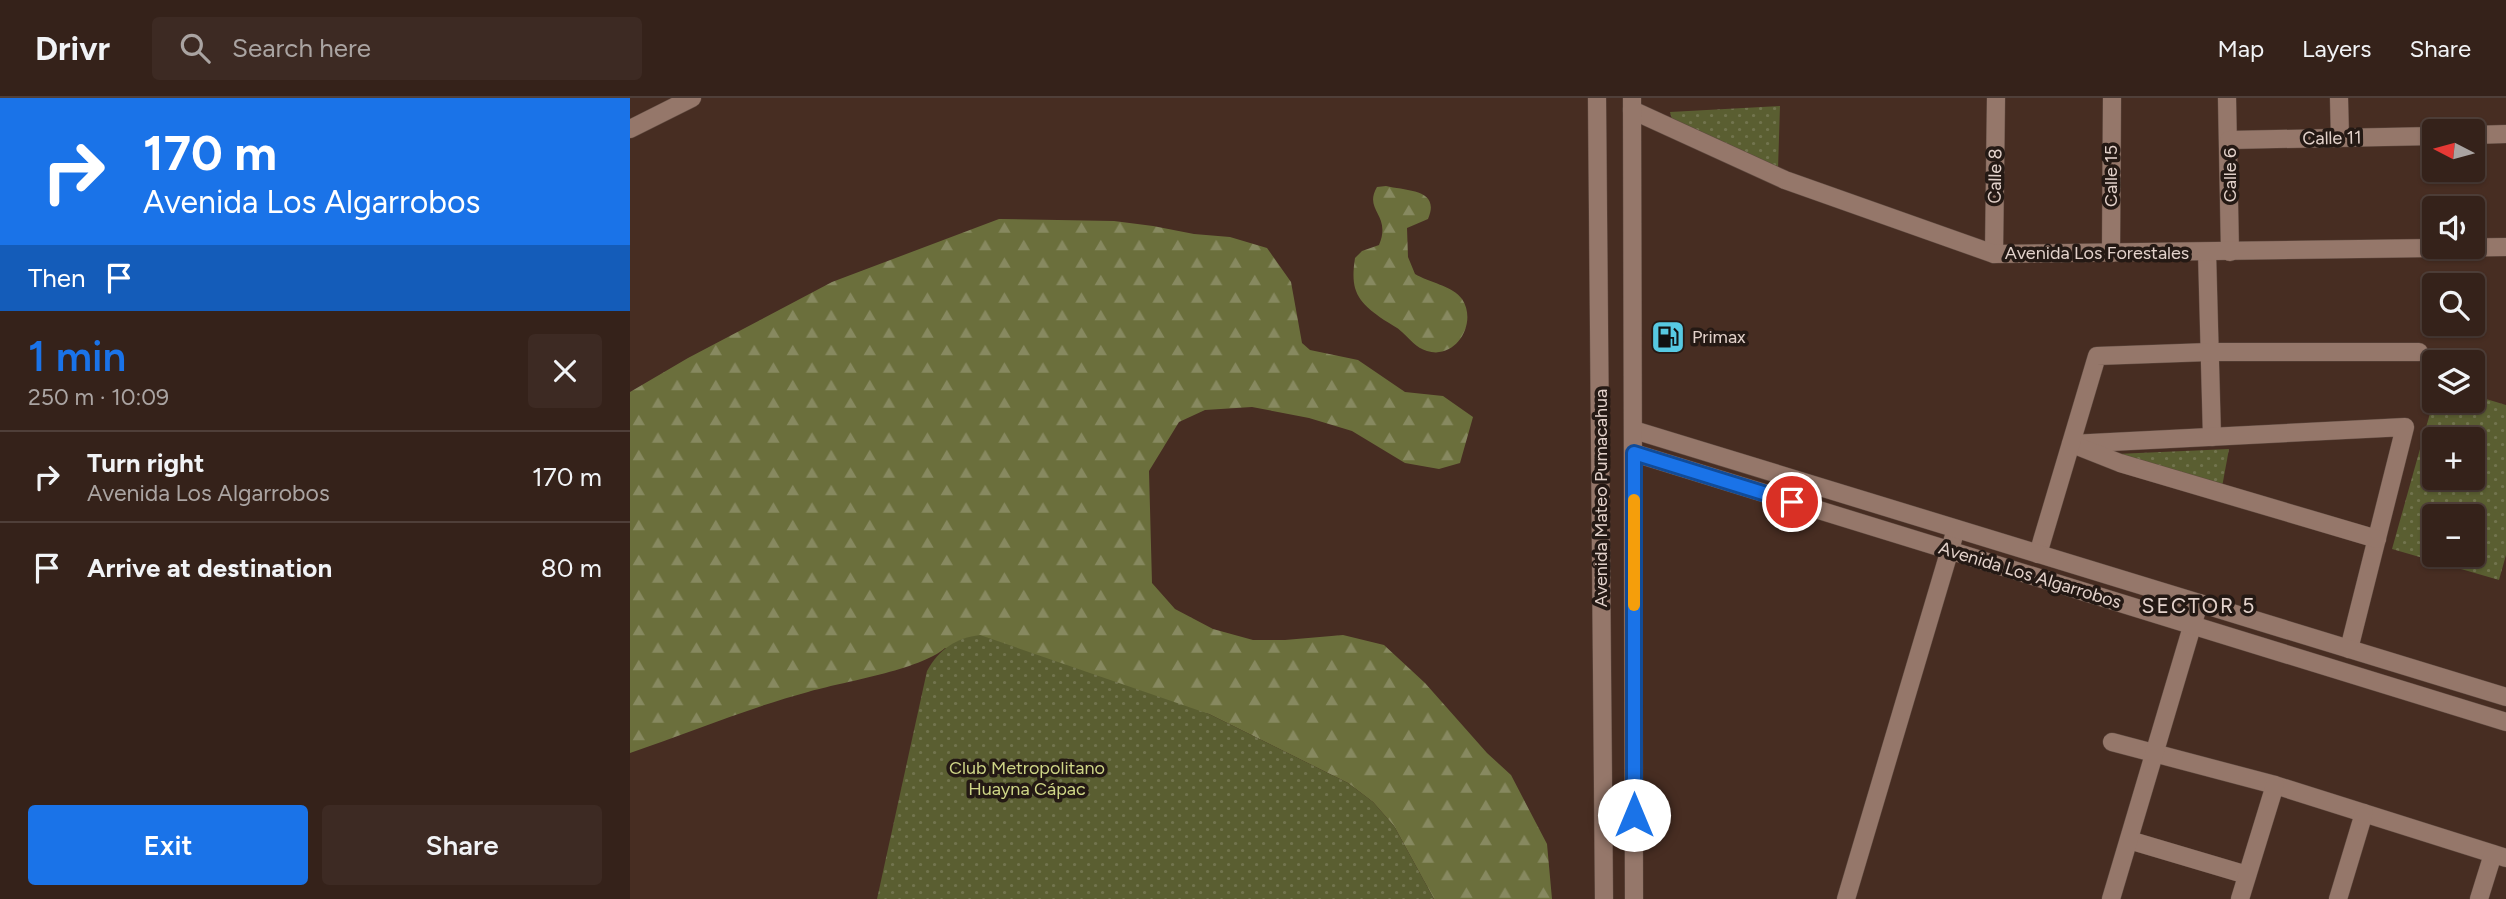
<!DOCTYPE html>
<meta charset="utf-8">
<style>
body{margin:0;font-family:Figtree,sans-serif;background:#3d2a23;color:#f1f3f6;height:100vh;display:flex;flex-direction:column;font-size:26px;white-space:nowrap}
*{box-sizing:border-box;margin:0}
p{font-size:23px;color:#aaa4a2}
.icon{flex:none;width:38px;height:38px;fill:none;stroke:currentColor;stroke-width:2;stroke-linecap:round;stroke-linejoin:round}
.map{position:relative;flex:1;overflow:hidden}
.panel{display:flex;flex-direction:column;background:#35221a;width:630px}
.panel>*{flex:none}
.banner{background:#1a73e8;color:#fff;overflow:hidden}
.needle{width:46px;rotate:276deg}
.buttons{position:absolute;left:1792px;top:21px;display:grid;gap:14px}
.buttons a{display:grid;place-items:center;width:63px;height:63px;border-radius:7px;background:#35221a;box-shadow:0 2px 5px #0004,0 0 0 2px #4f3f39;font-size:35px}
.pin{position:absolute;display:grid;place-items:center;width:60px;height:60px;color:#fff;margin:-30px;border:4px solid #fff;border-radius:50%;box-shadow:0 2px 7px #0007}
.me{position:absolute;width:77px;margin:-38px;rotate:0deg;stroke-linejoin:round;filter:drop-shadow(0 0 5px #0008)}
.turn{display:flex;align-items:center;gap:24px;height:147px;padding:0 28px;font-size:32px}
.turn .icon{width:91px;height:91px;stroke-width:2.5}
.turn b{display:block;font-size:49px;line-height:60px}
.then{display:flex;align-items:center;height:66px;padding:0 28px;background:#0003;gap:14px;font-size:26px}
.round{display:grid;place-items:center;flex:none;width:74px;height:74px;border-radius:7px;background:#3d2a23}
.headline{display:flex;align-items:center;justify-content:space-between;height:119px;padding:0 28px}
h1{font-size:42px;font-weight:600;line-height:52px;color:#1a73e8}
.action{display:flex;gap:14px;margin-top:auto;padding:14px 28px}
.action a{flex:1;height:80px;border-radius:7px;background:#1a73e8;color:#fff;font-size:28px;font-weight:600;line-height:80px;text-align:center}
.action a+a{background:#3d2a23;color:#f1f3f6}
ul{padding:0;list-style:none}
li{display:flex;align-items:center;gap:21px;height:91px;padding:0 28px;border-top:2px solid #4f3f39}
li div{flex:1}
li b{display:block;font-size:26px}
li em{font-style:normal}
header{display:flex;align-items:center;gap:42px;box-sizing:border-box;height:98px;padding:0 35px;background:#35221a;border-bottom:2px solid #4f3f39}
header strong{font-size:33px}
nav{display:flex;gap:38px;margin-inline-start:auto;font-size:24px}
.search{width:490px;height:63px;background:#3d2a23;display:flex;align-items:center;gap:18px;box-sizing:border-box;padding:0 24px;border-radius:7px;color:#aaa4a2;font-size:26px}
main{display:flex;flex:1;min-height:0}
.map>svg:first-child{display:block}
</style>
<header>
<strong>Drivr</strong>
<div class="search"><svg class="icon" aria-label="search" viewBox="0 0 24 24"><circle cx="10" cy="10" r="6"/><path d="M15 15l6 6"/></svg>Search here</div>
<nav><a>Map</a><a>Layers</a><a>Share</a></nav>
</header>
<main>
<section class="panel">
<div class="banner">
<div class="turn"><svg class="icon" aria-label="right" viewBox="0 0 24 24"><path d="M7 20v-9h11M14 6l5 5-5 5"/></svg><div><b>170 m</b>Avenida Los Algarrobos</div></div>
<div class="then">Then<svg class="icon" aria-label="arrive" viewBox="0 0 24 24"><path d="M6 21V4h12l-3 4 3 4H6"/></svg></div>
</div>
<div class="headline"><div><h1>1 min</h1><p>250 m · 10:09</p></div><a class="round"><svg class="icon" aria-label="close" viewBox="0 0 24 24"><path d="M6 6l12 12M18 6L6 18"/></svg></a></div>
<ul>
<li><svg class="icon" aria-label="right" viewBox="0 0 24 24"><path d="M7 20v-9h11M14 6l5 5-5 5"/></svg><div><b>Turn right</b><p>Avenida Los Algarrobos</p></div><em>170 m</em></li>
<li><svg class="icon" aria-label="arrive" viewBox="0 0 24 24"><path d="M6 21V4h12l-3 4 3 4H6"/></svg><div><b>Arrive at destination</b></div><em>80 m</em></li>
</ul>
<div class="action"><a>Exit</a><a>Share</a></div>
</section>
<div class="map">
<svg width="1876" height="801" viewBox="0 0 1876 801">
<defs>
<pattern id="forest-firs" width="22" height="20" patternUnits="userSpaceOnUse" patternTransform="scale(1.75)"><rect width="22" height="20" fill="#6b6f3c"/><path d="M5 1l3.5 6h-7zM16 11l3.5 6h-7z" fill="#878960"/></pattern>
<pattern id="park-dots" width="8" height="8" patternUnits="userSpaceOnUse" patternTransform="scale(1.75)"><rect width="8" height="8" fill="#5a5e31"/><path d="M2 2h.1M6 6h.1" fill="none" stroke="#72744e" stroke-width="1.8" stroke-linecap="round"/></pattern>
</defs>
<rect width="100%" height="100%" fill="#472d22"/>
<!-- forest -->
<g fill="url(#forest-firs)">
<path d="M756 88C777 93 811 91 798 121L777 130 778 159 785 176C798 184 823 188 832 201 848 225 826 262 797 253 786 250 780 241 772 234 767 229 760 226 754 222 727 203 720 193 725 160L732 153 749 147C762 116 733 113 747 89Z"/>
<path d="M369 121 484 123 523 128 564 136 600 139 637 150 661 184 672 245 680 252 728 262 775 294 813 298 843 319 830 365 809 371 775 365 722 333 679 320 622 309 575 312 549 324 519 373 522 485 545 511 583 531 623 542H655L713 537 754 547 795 585 857 655 881 677 917 746 922 801H804L764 728 743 704 718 685 579 616 315 550C291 572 211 584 178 594 118 610 59 635 0 655V294L58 260 202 184Z"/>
</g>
<!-- park -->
<g fill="url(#park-dots)" fill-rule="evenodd">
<polygon points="1150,8 1148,71 1042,22 1040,14"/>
<path d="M1843 297 1876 307V457L1869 482 1762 451 1804 301 1843 303ZM1804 341H1843V380H1804ZM1804 418H1843V457H1804Z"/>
<polygon points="1599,351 1592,389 1486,356"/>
<path d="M350 537 579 616 718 685 743 704 764 728 804 801H247L297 573C309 551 326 540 350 537Z"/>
</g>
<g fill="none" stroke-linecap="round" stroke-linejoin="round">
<!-- minor casing -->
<g stroke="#5f4a40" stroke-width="19">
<g id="minor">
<polyline points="1597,0 1600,154"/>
<polyline points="1709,0 1710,40"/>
<polyline points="0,31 62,0"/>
<polyline points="1843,37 1876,36"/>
<polyline points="1599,42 1804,38"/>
<polyline points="1577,154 1582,339"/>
<polyline points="1481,155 1482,0"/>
<polyline points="1364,156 1366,0"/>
<polyline points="1441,346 1775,329 1719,551"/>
<polyline points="1447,348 1490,365 1747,441"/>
<polyline points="1408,456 1467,258 1579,254 1789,254"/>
<polyline points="1482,644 1645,687 1876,760"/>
<polyline points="1499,742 1617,777"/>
<polyline points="1216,801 1326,431"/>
<polyline points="1481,801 1569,505"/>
<polyline points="1610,801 1645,687"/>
<polyline points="1708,801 1734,715"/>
<polyline points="1849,801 1863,756"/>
</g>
</g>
<!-- tertiary casing -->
<g stroke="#5f4a40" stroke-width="19">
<g id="tertiary">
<polyline points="1002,12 1155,82 1364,156 1876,149"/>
<polyline points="1004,332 1876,599"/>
<polyline points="1004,355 1876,624"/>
</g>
</g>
<!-- secondary casing -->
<g stroke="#5f4a40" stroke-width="19">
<g id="secondary">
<polyline points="967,0 974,801"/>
<polyline points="1002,0 1004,801"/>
</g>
</g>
<!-- minor -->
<use href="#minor" stroke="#95776a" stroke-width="18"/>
<!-- tertiary -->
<use href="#tertiary" stroke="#95776a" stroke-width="18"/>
<!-- secondary -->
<use href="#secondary" stroke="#95776a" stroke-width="18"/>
</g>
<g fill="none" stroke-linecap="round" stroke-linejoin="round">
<!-- route casing -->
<g stroke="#114b97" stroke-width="18">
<polyline id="route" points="1004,717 1004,355 1162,404"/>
</g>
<!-- route -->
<use href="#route" stroke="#1a73e8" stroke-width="12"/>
<!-- slow -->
<polyline stroke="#f59e0b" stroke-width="12" points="1004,402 1004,507"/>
</g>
<!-- icons -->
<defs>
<g id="fuel-square" transform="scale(1.75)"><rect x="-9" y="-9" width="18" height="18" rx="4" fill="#57c9e2" stroke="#241914"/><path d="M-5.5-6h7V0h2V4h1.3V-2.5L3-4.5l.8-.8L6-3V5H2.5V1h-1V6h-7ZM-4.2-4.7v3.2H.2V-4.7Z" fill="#111"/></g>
</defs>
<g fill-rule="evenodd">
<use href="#fuel-square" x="1038" y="239"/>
</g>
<g text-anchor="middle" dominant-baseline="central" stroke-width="7" stroke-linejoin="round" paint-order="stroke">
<!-- street labels -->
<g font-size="18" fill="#e3d2cb" stroke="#241914">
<text transform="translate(1702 40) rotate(-1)">Calle 11</text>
<text transform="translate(1600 77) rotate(-90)">Calle 6</text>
<text transform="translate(1365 78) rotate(-89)">Calle 8</text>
<text transform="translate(1481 78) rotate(-90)">Calle 15</text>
<text x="1467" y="155">Avenida Los Forestales</text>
<text transform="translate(971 400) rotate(-90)">Avenida Mateo Pumacahua</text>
<text transform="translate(1400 477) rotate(17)">Avenida Los Algarrobos</text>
</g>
<!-- poi labels -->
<g font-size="18" fill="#e3d2cb" stroke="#241914" text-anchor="start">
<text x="1062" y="239">Primax</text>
</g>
<!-- park labels -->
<g font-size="18" fill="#cfd687" stroke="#241914">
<text x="397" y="670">Club Metropolitano<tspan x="397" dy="21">Huayna Cápac</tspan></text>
</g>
<!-- quarter labels -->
<g font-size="21" letter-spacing="2" fill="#e3d2cb" stroke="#241914">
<text x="1569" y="507">SECTOR 5</text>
</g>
</g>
</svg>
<div class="buttons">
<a><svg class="needle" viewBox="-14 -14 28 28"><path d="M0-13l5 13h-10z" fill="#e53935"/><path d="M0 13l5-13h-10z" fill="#aaa4a2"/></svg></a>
<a><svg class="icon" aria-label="sound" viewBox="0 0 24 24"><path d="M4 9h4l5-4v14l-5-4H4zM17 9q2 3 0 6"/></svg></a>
<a><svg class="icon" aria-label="search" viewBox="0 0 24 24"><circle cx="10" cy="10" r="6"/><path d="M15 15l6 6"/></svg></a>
<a><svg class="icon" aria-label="layers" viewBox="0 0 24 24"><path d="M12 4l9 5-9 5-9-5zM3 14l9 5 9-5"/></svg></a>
<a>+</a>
<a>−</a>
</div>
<div class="pin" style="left:1162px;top:404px;background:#d93025"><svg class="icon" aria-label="arrive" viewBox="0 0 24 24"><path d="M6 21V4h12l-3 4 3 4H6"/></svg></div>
<svg class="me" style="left:1004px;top:717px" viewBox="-20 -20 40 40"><circle r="19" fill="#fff"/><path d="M0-13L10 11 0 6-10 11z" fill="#1a73e8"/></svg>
</div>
</main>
